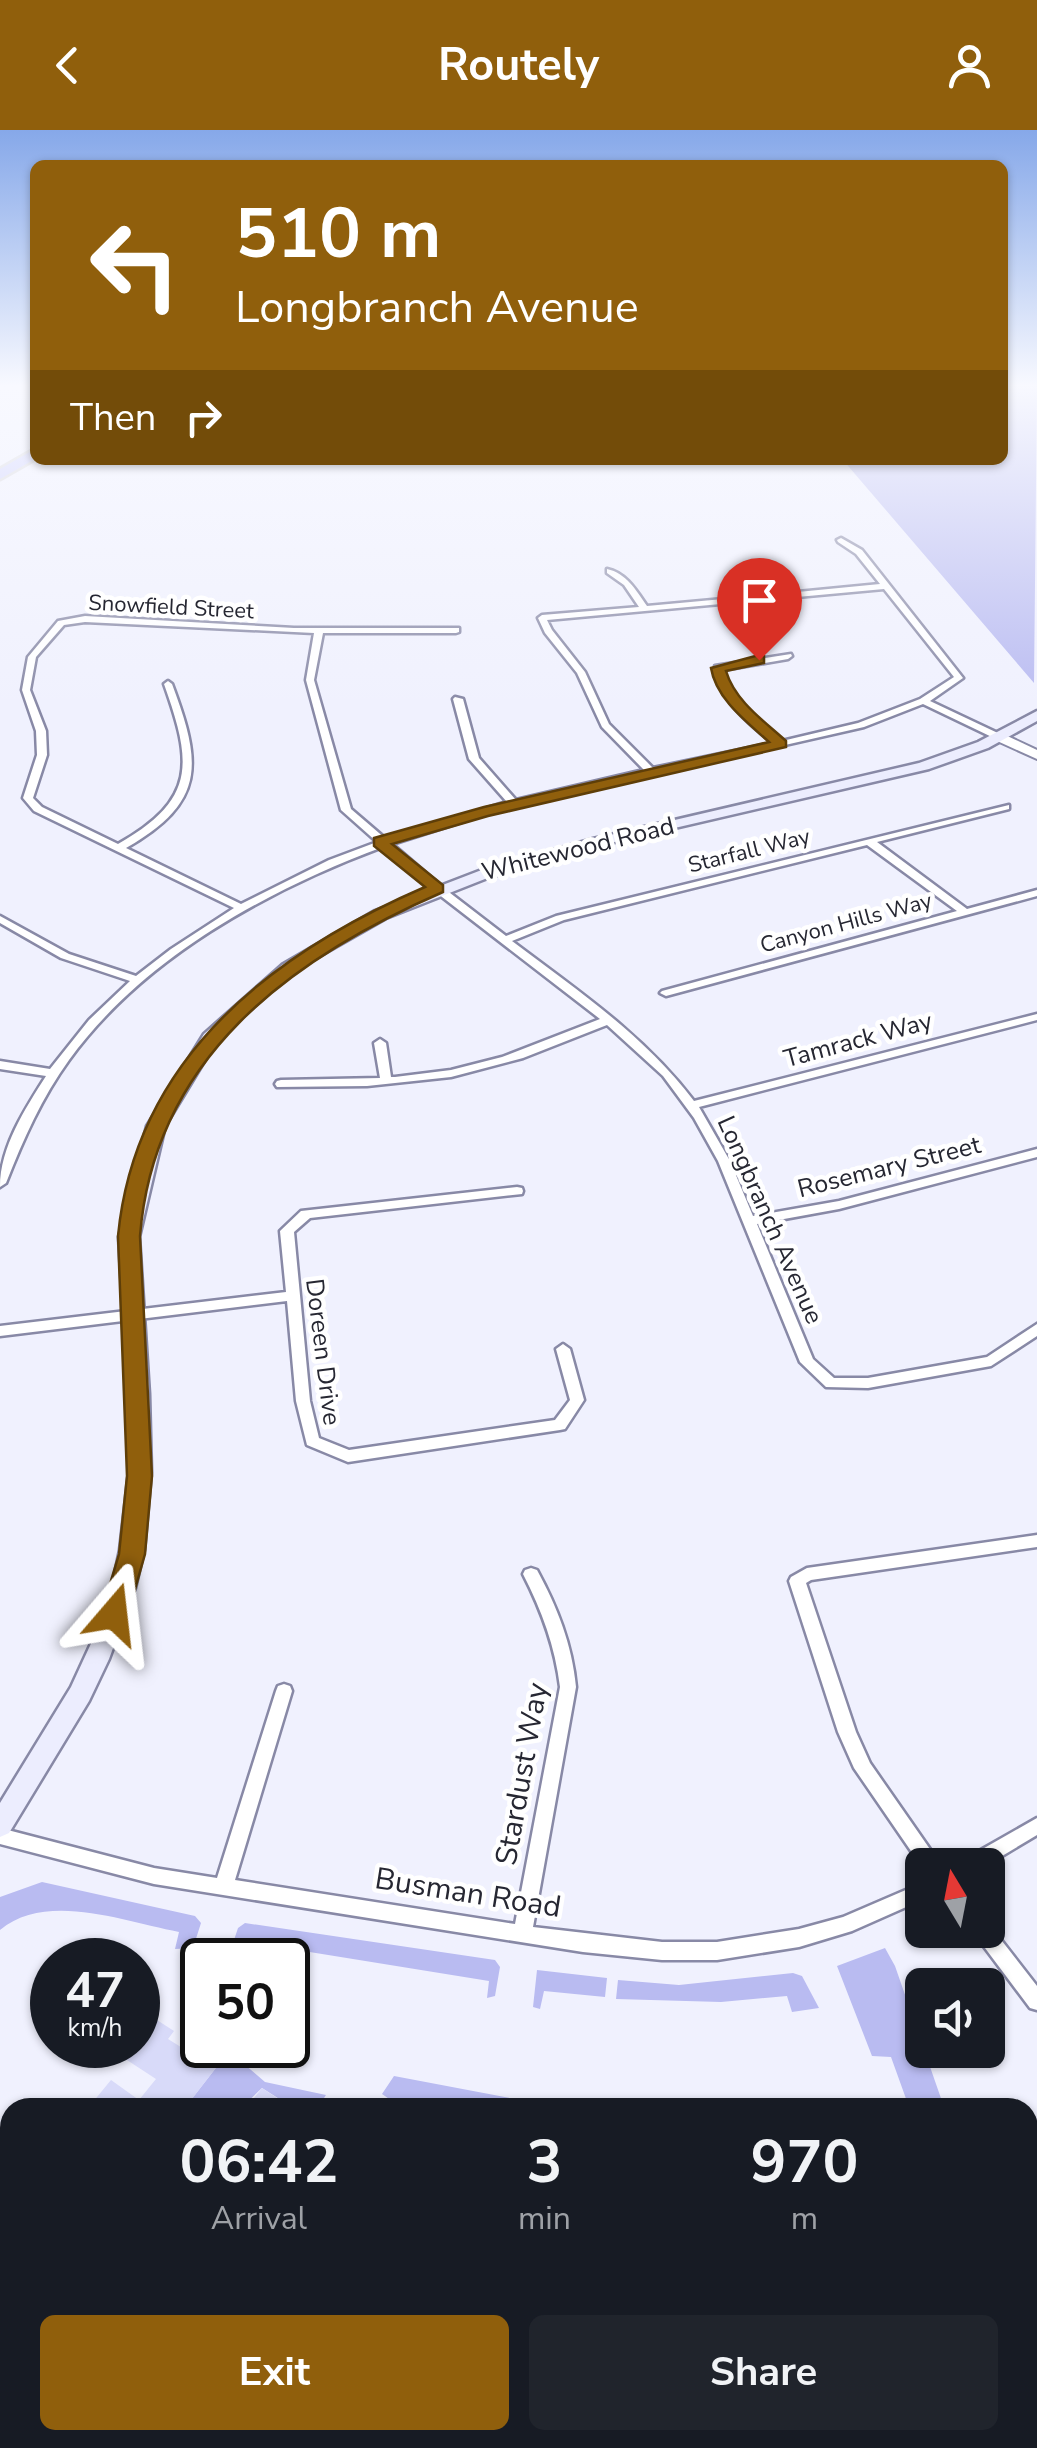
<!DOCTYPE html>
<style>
body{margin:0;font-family:"Nunito Sans",sans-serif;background:#20242c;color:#f1f3f6;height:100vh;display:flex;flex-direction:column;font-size:38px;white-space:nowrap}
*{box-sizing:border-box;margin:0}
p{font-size:32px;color:#9ea1a6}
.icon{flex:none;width:55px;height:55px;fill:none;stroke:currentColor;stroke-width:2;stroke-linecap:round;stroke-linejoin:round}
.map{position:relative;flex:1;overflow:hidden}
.drawer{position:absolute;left:0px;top:1968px;width:1038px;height:352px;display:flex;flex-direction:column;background:#171b24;border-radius:30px 30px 0 0;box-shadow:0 2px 8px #0004}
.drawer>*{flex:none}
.guide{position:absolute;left:30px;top:30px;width:978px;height:305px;border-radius:15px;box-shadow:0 2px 8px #0004;background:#905f0c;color:#fff;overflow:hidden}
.needle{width:65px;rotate:350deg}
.tools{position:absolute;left:905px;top:1718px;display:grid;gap:20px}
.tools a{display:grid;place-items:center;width:100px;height:100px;border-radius:15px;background:#171b24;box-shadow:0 2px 8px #0004;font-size:50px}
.speed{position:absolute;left:30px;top:1808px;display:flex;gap:20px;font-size:50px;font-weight:700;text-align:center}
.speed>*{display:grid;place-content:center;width:130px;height:130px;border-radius:50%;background:#171b24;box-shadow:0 2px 8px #0004;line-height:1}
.speed small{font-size:25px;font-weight:400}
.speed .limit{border:5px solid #111;border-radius:15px;background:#fff;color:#111}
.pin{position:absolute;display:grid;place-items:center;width:85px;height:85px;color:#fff;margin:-102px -42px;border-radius:50% 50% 50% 0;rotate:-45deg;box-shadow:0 0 10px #0007}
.pin .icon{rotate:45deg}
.me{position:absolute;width:110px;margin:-55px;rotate:17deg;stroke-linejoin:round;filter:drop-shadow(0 0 8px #0008)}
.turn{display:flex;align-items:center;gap:35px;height:210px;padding:0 40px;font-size:45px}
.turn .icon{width:130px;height:130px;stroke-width:2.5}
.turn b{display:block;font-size:70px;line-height:85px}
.then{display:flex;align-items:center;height:95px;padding:0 40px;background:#0003;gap:20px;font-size:38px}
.eta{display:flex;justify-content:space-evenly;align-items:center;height:170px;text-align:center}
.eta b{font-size:60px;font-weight:700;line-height:70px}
.primary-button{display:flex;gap:20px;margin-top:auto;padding:20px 40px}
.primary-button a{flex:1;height:115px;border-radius:15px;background:#905f0c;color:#fff;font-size:40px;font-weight:700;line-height:115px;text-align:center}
.primary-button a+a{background:#20242c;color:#f1f3f6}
header{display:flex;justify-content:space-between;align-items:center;height:130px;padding:0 40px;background:#905f0c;color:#fff;font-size:45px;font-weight:700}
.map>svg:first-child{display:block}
</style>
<header><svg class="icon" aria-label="back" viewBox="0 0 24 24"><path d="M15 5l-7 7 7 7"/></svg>Routely<svg class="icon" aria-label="person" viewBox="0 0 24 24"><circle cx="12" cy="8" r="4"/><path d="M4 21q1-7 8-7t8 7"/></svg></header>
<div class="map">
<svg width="1037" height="2318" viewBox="0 0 1037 2318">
<rect width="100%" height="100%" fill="#f0f1fe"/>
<!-- green -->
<g fill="#b9bbf1">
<polygon points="1003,255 1037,255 1034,553 843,330 1002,330"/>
<path d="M42 1752 195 1786 201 1793 193 1818 175 1819 179 1802C125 1792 47 1761 0 1800V1767Z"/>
<polygon points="245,1793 495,1830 500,1837 495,1866 487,1868 489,1851 248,1812 242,1830 228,1828 238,1798"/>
<polygon points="885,1818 895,1836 944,1977 909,1977 891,1927 872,1926 837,1836"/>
<polygon points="537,1840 607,1848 605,1867 544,1861 540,1879 533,1877"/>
<polygon points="793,1843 802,1846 819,1878 792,1882 787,1866 721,1872 616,1869 618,1850 679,1855"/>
<polygon points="229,1921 265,1952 326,1965 318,1977 292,1977 262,1958 242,1977 150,1978 187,1975"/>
<polygon points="394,1946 557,1977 558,1977 393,1977 395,1973 382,1964"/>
<polygon points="1028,2217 1037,2245 1037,2318 947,2318 948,2310 1028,2310"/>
<polygon points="252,2310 397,2310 408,2318 262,2318"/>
</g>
<!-- building -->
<g fill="#d8daf9">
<polygon points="146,1883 174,1901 168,1909 192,1924 199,1915 220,1915 229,1921 185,1978 88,1978 111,1950 139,1970 156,1949 104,1915 138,1915 138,1894"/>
<polygon points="262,1958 292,1978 246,1978"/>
</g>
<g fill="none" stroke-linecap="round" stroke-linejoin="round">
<!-- minor casing -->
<g stroke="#8889a6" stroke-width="5">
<g id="minor">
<path d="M841 408 862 420 963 548 930 571 1002 605V609H996L923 574 864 597 520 675 515 678 508 677 392 714 441 756 506 806 556 786 1009 675V679L877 712 967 779 1037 760V766L666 866 660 863 662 861 957 781 867 715 564 790 512 811C577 860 644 905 694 971L1037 884V890L699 977 730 1031 753 1086 839 1071 1037 1019V1027L839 1079 757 1094 813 1229 834 1248H868L987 1227 1037 1194V1206L991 1236 868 1258 826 1257 800 1232 718 1031 694 988 663 946 607 895 523 928 451 947 367 956 277 957 275 954 277 951 281 950 380 948 374 913 380 909 386 913 391 947H395L451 940 502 927 600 889 433 760 383 717C267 760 143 828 69 930 42 967 23 1010 6 1053L0 1057C0 1017 25 979 46 946L0 939V931L50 939 89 890 130 851 61 828 0 793V786L69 824 136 846 171 819 234 778 34 681 23 668 37 625 36 601 22 560 28 527 58 491 85 486 294 498H459V502L456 503H323L314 550 351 679 386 709 507 672 469 629 453 569 455 567 463 569 479 628 516 670 644 640 602 597 577 543 545 503 538 488 542 485 639 477 624 455 607 443V439C626 443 636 460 647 476L768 465 758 453 743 445 742 443 746 441 764 449 777 464 880 454 856 424 838 412 837 410ZM884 459 954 547 920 569 858 593 782 611C757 592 732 571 723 540L788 529 792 526 791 524 715 536C717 568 749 594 773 613L653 638 609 594 585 542 552 500 547 490ZM85 492 314 503 306 550 341 680 377 712 329 730 241 774 126 718C206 672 202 634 172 554L168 551 164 554C192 633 197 669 118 714L42 677 33 668 47 625 46 601 30 560 36 527 64 495Z"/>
<polygon points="517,1057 522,1058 523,1061 522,1064 310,1088 294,1102 310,1271 319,1308 349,1320 555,1290 570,1270 556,1219 563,1214 570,1219 584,1270 565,1299 560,1300 348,1332 307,1315 296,1271 287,1171 0,1206 0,1196 286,1162 280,1101 301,1081"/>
<polygon points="1037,1405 1037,1417 811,1450 806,1453 856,1602 870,1633 941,1735 922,1737 854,1638 838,1602 789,1451 791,1447 807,1438"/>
<path d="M531 1438 537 1440C557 1477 572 1514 576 1557L533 1797 662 1812H717L799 1799 843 1787 922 1753V1770L852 1801 799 1817 717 1830H662L583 1822 154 1754 0 1714V1698L154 1738 217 1748 276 1561 278 1556 284 1554 290 1556 292 1561 235 1750 515 1794 560 1557C555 1516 542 1481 523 1444L525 1440Z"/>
<polygon points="1037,1688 1037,1705 987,1735 962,1735 965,1729"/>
<polygon points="988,1793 1037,1856 1037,1880 1030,1878 976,1806 974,1800 988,1800"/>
<polygon points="160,2310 182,2310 181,2318 157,2318"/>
</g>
</g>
<!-- tertiary casing -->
<g stroke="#8889a6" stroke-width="4">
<polygon id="tertiary" points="995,604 1003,604 1037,620 1037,629 995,610"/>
</g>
<!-- secondary casing -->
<g stroke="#8889a6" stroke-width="5">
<polygon id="secondary" points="1037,581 1037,591 988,618 929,639 597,716 490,747 386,788 293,841 217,910 165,996 139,1107 149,1264 151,1342 144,1420 135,1458 109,1529 89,1571 9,1703 0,1707 0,1673 71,1557 100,1494 112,1458 120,1420 129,1342 128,1264 119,1107 147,996 204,904 282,835 375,781 479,741 593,709 919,633 978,612"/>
</g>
<!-- motorway casing -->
<g stroke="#cfcfd2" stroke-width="5">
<polygon id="motorway" points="35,319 35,329 0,349 0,339"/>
</g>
<!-- minor -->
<use href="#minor" fill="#fff" fill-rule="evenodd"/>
<!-- tertiary -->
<use href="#tertiary" fill="#fff" fill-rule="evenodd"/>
<!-- secondary -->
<use href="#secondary" fill="#ecedfe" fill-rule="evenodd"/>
<!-- motorway -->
<use href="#motorway" fill="#c1c4fd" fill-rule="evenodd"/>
</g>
<!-- sky -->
<linearGradient id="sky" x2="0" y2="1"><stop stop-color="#86a8e9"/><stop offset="0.44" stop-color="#f8f9ff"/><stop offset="1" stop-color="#f8f9ff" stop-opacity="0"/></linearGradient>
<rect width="1037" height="580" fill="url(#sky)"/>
<!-- route -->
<path fill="#905f0c" stroke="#5e3e08" stroke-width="2.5" d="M759 525 764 526V533L726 541C735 571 764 591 786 611V617L488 686 392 714 443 755V762C291 828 154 928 140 1106L152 1346 145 1424 128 1484 124 1492 114 1495 105 1492 101 1484 119 1424 127 1346 118 1106C135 929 272 823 425 757L374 716V708L484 677 769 612C747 592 716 569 711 538Z"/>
<g text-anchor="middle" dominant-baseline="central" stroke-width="9" stroke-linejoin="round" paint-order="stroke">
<!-- far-street labels -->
<g font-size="22" fill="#262732" stroke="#fff">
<text transform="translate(171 477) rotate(3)">Snowfield Street</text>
<text transform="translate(749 721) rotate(-14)">Starfall Way</text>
<text transform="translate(846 793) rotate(-15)">Canyon Hills Way</text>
</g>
<!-- street labels -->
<g font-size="25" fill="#262732" stroke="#fff">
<text transform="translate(578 719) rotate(-14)">Whitewood Road</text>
<text transform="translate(858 910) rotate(-15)">Tamrack Way</text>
<text transform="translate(889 1037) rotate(-14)">Rosemary Street</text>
<text transform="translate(770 1090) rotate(66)">Longbranch Avenue</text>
<text transform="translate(323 1222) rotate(83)">Doreen Drive</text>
</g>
<!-- near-street labels -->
<g font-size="30" fill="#262732" stroke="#fff">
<text transform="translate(522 1644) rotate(-80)">Stardust Way</text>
<text transform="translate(468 1763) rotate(9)">Busman Road</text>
</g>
</g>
</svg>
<div class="tools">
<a><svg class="needle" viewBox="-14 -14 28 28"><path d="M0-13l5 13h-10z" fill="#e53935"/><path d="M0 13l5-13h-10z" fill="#9ea1a6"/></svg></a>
<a><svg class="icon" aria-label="sound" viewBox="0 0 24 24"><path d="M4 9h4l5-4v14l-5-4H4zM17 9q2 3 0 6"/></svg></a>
</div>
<div class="speed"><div>47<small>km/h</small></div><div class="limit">50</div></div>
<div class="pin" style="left:759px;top:530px;background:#d93025"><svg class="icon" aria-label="arrive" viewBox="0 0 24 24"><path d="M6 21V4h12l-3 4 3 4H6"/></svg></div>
<svg class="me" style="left:114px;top:1484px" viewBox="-20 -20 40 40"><path d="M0-17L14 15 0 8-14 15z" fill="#905f0c" stroke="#fff" stroke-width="4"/></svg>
<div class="guide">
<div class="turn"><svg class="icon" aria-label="left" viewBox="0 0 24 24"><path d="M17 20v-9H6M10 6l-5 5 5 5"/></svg><div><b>510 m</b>Longbranch Avenue</div></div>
<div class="then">Then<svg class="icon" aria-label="right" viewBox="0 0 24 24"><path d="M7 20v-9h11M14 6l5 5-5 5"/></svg></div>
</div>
<section class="drawer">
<div class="eta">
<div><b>06:42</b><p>Arrival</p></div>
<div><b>3</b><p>min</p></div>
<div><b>970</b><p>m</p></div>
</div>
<div class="primary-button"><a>Exit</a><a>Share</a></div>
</section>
</div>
